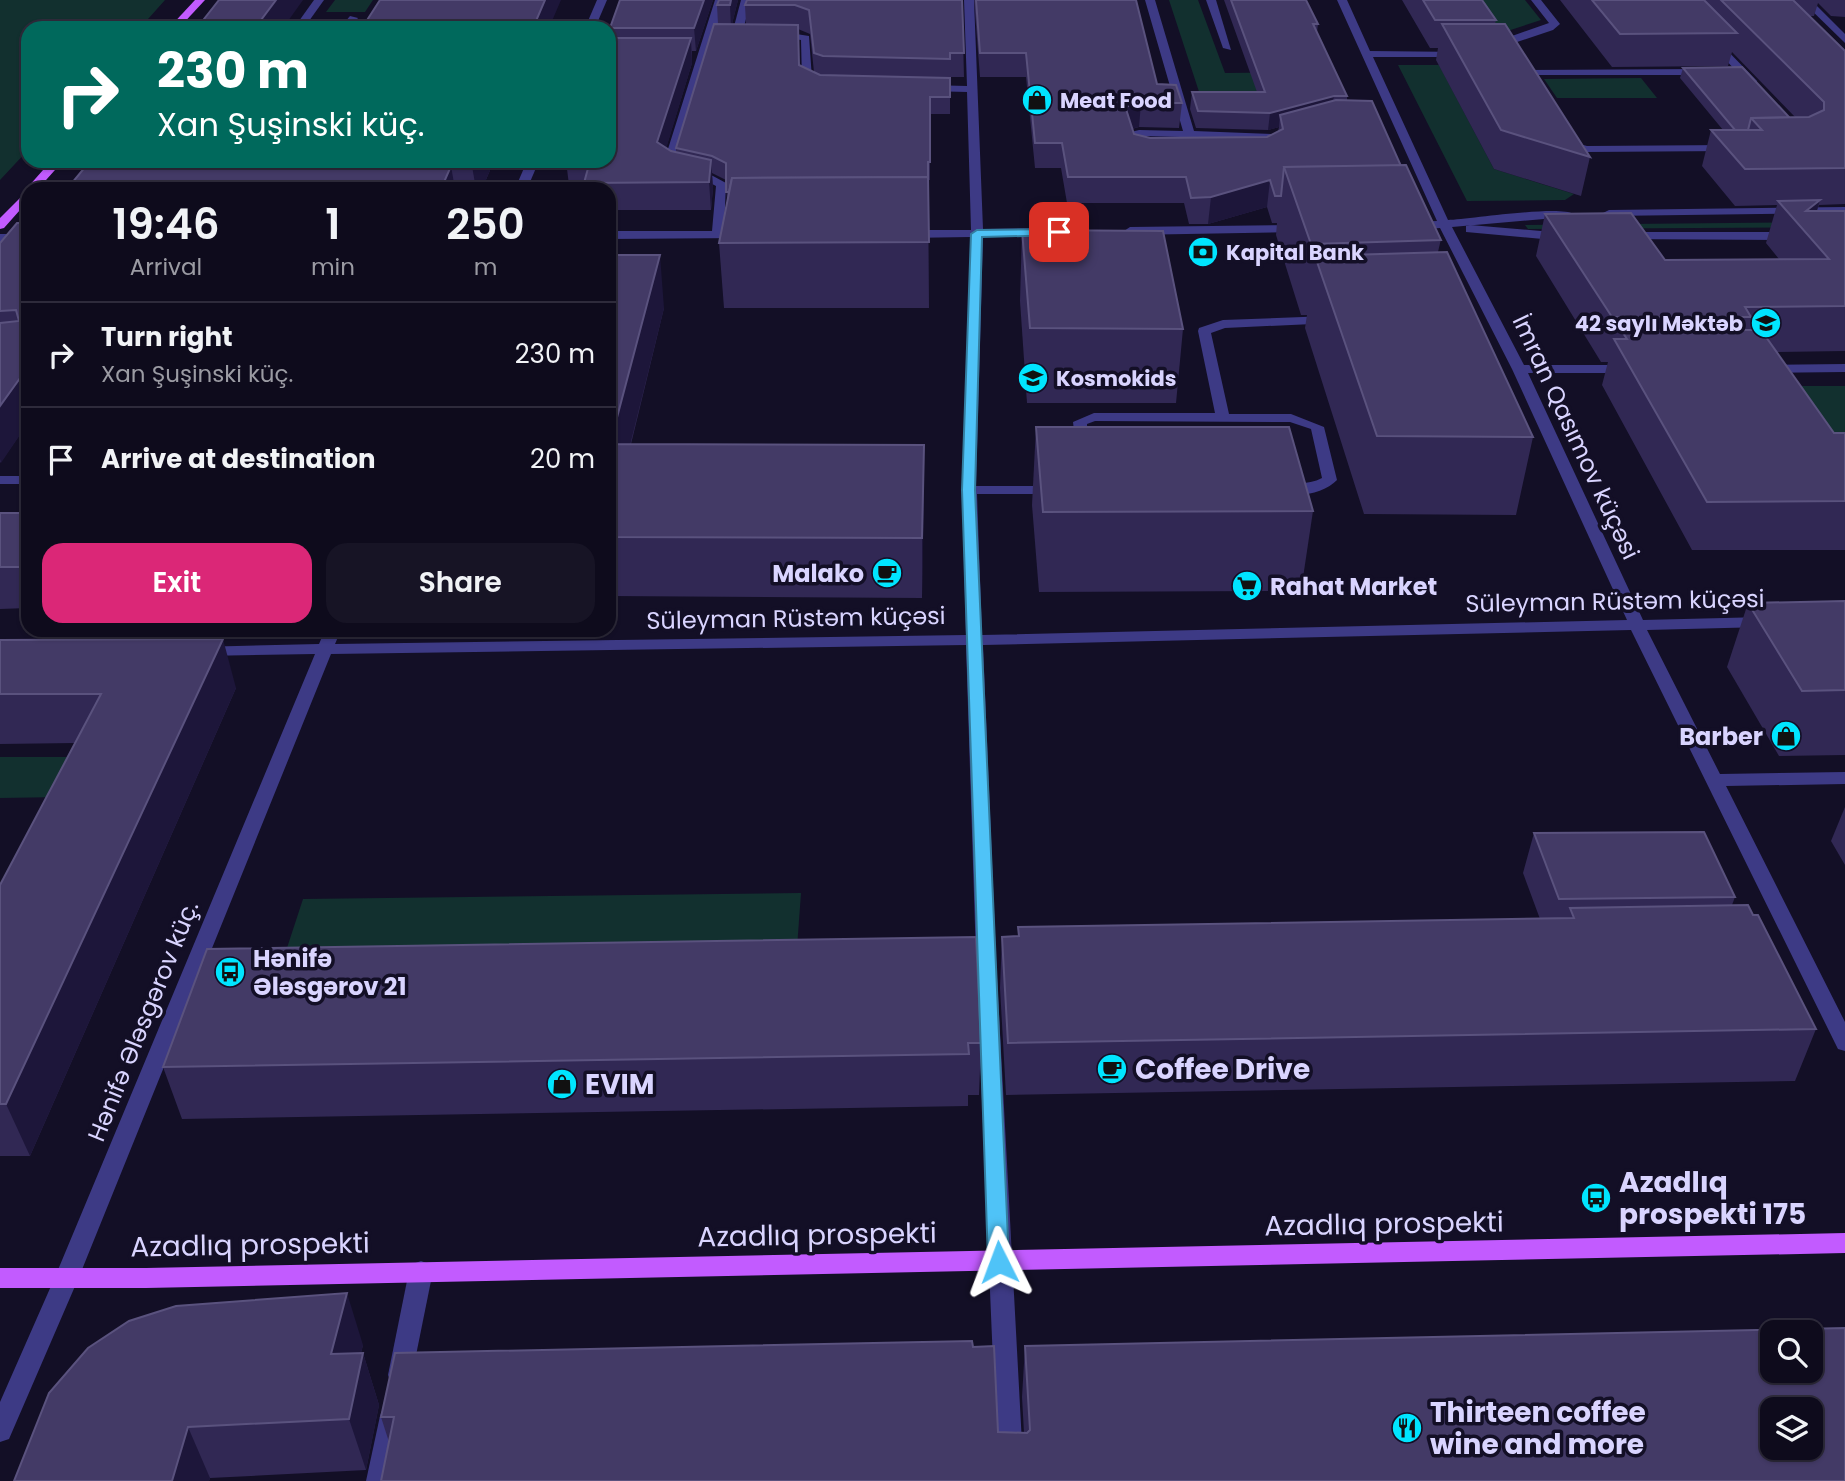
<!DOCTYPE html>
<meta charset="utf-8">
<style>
body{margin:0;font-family:Poppins,sans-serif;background:#171425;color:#f1f3f6;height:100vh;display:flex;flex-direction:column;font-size:26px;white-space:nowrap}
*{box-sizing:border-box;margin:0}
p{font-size:23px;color:#9b9ba3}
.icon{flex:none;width:38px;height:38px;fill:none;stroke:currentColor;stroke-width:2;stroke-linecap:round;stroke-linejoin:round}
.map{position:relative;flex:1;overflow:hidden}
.panel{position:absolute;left:21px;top:182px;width:595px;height:455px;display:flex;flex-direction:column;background:#0e0b1c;border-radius:21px;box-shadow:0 2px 5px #0004,0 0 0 2px #2e2b3b}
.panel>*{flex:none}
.guide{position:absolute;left:21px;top:21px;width:595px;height:147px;border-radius:21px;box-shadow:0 2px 5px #0004,0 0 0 2px #2e2b3b;background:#00695c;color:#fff;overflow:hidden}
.controls{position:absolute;left:1760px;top:1320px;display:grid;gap:14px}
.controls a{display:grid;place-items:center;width:63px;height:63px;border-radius:14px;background:#0e0b1c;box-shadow:0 2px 5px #0004,0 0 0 2px #2e2b3b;font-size:35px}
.pin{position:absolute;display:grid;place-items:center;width:60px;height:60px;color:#fff;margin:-30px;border-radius:14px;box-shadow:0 4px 10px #0006}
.me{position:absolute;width:77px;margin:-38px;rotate:357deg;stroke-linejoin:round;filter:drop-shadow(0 0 5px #0008)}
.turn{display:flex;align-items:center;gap:24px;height:147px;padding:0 21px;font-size:32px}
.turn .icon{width:91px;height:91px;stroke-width:2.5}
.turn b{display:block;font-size:49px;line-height:60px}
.eta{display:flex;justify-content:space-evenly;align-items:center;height:119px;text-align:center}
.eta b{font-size:42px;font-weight:600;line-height:49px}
.cta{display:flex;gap:14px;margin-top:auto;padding:14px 21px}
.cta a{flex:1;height:80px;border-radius:21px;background:#db2777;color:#fff;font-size:28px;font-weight:600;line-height:80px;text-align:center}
.cta a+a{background:#171425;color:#f1f3f6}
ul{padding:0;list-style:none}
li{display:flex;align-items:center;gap:21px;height:105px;padding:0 21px;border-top:2px solid #2e2b3b}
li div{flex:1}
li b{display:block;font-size:26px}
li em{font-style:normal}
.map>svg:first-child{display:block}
</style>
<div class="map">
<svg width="1845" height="1481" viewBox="0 0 1845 1481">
<rect width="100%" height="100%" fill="#130f26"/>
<!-- green -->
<g fill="#12302f">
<polygon points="0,0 165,0 140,28 28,28 28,150 0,180"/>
<polygon points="335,0 373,0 365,12 326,12"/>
<polygon points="1169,0 1198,0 1225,73 1322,72 1337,103 1203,104"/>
<polygon points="1472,0 1525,0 1541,20 1495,35"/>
<polygon points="1398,65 1439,65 1494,169 1574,194 1565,200 1467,201"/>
<polygon points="1641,78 1657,98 1557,98 1544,79"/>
<polygon points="1845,222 1845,227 1528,229 1525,225"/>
<polygon points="1766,386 1845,386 1845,476"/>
<polygon points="0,757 85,757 63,797 0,798"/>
<polygon points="801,893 797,948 285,954 303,899"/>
</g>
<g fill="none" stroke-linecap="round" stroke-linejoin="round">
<!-- minor -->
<g fill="#3d3a85" fill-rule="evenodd">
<polygon points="314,0 324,0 304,28 294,28"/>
<polygon points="597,0 607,0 595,28 585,28"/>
<path d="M715 0H725L674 167 713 176 726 183 724 231 742 230 748 234 742 238 609 239V231H712L716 186C699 176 677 182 662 168Z"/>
<polygon points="741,0 751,0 742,34 737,37 732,34"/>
<path d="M964 0H974L983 229 1046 228 1052 232 1046 236H983L976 486H1054L1061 490 1054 494H977L982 635 1627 620 1512 369 1440 228 1410 230 1404 226 1410 222 1437 221 1337 0H1347L1370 51 1464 52V56L1461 57H1373L1448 220C1469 219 1561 205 1573 214L1567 217 1452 227 1524 365H1628L1635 369 1628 373H1528L1643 620 1764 617 1772 622 1764 627 1647 630 1720 774 1845 772V784L1726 786 1845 1022V1051L1838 1049 1835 1043 1631 630 983 645 996 958 1024 1481H998L976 958 966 645 331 654 79 1277 9 1439 0 1442V1402L55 1277 315 654 203 656 197 655 195 651 197 647 319 644 325 630H341L335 644 966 635 962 490 971 237 906 238 900 234 906 230H971L967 92 928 91 923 88 928 85 967 86Z"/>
<path d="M1145 0H1155L1194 131 1272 134 1277 155 1264 160 1148 161 1133 157 1127 133 1139 130 1183 131ZM1139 136 1264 139 1267 152 1148 155 1142 153Z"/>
<polygon points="1206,0 1216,0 1231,50 1223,48"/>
<polygon points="1531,0 1541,0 1560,24 1553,30 1514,43 1511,46 1516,57 1507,59 1501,45 1512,36 1549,23"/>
<polygon points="1801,0 1811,0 1845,34 1845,43"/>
<polygon points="350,16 358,18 350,28 340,28"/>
<polygon points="777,31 809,36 812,79 820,82 820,86 802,81 801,40 774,36 774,32"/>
<polygon points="1711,40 1717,40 1757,81 1757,85 1749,85 1711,44"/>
<polygon points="1521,70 1703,69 1708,72 1703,75 1517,75 1517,71"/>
<polygon points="1566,135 1576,143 1587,146 1729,145 1734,148 1729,151 1587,152 1568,148 1561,138"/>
<polygon points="527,161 539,161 527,189 515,189"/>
<polygon points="1845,207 1845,213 1609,216 1603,213 1609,210"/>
<polygon points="1302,225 1302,231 1298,232 1130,235 1124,231 1130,227"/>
<polygon points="1470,225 1564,233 1570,237 1564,241 1466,232 1466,226"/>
<polygon points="1623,232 1791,232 1797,236 1791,240 1619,239 1617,236"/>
<rect x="0" y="234" width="28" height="8"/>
<path d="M1329 316 1334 317V323L1225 328 1211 333 1229 414H1291L1324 427 1337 480C1325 493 1292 501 1278 489 1288 481 1308 486 1322 478L1311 429 1290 422 1095 421 1087 424 1088 451H1078L1076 448 1073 422 1094 413H1215L1198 331 1199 328 1223 320Z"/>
<polygon points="1845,364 1845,372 1764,373 1757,369 1764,365"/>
<rect x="0" y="476" width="28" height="8"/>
<polygon points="421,1261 429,1264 433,1271 412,1375 409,1383 400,1386 391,1383 388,1375 409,1271 413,1264"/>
<polygon points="392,1405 401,1408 404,1416 392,1481 366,1481 380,1416 383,1408"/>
</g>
<!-- major -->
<g fill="#c25bff" fill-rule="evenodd">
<polygon points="195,0 205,0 179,28 169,28"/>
<polygon points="51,161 63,161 38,189 28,189 28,201 4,228 0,229 0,218 27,191 28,187"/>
<polygon points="1845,1233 1845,1253 146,1288 0,1288 0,1268 146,1268"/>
</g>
</g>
<!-- wall -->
<g fill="#312854" fill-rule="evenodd">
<path d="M620 0H713L696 51H692V63L666 148 671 151 676 152V148L718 24 717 5 738 0 732 24H746L745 5 962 0 964 77H950V114H930V180H928L929 308H724L719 243 727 202 726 180 712 173 713 188 711 210H609V189H585L584 185H569L566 161H609L611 38 610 28ZM798 29 810 34 814 72 799 65Z"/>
<polygon points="974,0 1136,0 1157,84 1182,103 1179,128 1139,127 1132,129 1134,134 1150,138 1267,137 1278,131 1279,127 1268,130 1196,128 1190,109 1192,92 1257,92 1224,0 1306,0 1318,24 1317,32 1347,96 1347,100 1401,166 1441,239 1438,252 1533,437 1516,515 1364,514 1305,328 1307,315 1301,315 1276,235 1277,223 1272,223 1267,207 1208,224 1189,224 1184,203 1067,203 1061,168 1035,168 1026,77 980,77"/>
<polygon points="1402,0 1482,0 1496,20 1495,24 1590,157 1581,196 1494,169 1436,60 1438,48 1430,48"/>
<polygon points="1560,0 1845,0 1845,17 1831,16 1818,3 1814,16 1809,16 1845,51 1845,204 1819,205 1817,211 1845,211 1845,351 1776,352 1834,433 1845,433 1845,550 1692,550 1602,385 1608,362 1601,362 1536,256 1545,214 1665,260 1779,259 1766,243 1777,205 1735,206 1702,166 1711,130 1723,130 1680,78 1683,68 1789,117 1795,117 1732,52 1728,66 1612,67"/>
<polygon points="90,161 494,161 482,189 67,189"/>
<polygon points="28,223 28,423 0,463 0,243"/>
<polygon points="1022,230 1183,329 1176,403 1027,403 1020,301"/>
<polygon points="609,255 664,308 631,444 924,445 922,598 609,596"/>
<polygon points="1036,427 1313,511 1301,591 1039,592 1032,505"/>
<polygon points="0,513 28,513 28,608 0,609"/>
<polygon points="1845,601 1845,755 1779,756 1727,667 1748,603"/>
<polygon points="0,640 236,688 30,1156 0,1156 0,885 75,743 0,744"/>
<polygon points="1845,807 1845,865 1831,841"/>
<polygon points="1534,833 1735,897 1732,905 1753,915 1816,1029 1795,1081 1006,1095 1000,988 1002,937 1018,936 1018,927 1540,919 1523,873"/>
<polygon points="981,1043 979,1095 968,1095 968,1106 182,1119 163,1067"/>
<polygon points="363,1345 361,1353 363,1353 379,1405 366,1470 210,1478 209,1481 14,1481"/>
<polygon points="1025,1346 1845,1481 389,1442 381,1417 973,1347 998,1432 1024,1433 1022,1397"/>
</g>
<!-- shaded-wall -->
<g fill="#1d163a">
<polygon points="276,0 303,0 283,28 255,28"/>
<polygon points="545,0 561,0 549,28 533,28"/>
<polygon points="704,0 713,0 696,51 694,28"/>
<polygon points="731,0 738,0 731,28 730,5"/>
<polygon points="691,38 692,63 660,169 657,142"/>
<polygon points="1334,96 1331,113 1280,115 1279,127 1268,130 1270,113"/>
<polygon points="1141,103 1139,127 1126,130 1126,109 1128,106"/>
<polygon points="711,160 713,188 711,210 709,182"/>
<polygon points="474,161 494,161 482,189 476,189 472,166"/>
<polygon points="451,166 455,189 441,189"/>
<polygon points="1270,180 1267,207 1208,224 1211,197"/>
<polygon points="1820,200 1809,236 1806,211"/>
<polygon points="660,255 664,308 616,502 610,444"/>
<polygon points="28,367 28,423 1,463 0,459 0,406"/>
<polygon points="924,445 924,503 922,598 922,538"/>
<polygon points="223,639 236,688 30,1156 6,1104"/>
<polygon points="347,1293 363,1345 348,1405 331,1354"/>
<polygon points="363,1353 379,1405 366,1470 349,1419"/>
<polygon points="188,1427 210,1478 209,1481 172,1481"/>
</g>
<!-- building -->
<g fill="#433a66" stroke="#5a527e" stroke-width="2" fill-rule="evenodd">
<polygon points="219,0 276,0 255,28 197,28"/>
<polygon points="380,0 545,0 533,28 362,28"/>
<polygon points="620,0 704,0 694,28 610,28"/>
<polygon points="719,0 731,0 730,5 717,5"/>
<polygon points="747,0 962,0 964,53 950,53 950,59 823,56 814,53 809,10 795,5 745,5"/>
<polygon points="976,0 1136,0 1157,84 1176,85 1182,103 1141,103 1128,106 1126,109 1134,134 1150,138 1267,137 1283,129 1280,115 1336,100 1372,101 1401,166 1284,167 1281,196 1275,196 1270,180 1211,197 1191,198 1186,177 1068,177 1062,143 1035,143 1026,53 980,53"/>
<polygon points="1231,0 1306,0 1318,24 1313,24 1347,96 1334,96 1270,113 1198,111 1192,92 1265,92"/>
<polygon points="1423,0 1482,0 1496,20 1435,20"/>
<polygon points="1592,0 1704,0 1737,33 1620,34"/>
<polygon points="1721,0 1793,0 1845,51 1845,168 1745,169 1711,130 1762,130 1751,118 1809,117 1824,110 1824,102"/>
<polygon points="714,24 798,25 799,65 820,75 950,78 950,97 930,97 930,162 928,162 928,177 732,178 729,192 726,192 726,163 712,156 676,148"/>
<polygon points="1442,24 1505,24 1590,157 1501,130"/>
<polygon points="609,38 691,38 657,142 671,151 711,160 709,182 584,183 590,161 609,161"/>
<polygon points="1742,67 1789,117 1751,118 1748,130 1735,130 1683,68"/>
<polygon points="90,161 474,161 472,166 451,166 441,189 67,189"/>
<polygon points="1406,165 1441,240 1311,244 1284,167"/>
<polygon points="928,177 929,242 719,243 732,178"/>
<polygon points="1820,200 1806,211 1845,211 1845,306 1745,307 1751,317 1612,317 1545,214 1631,213 1665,260 1829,259 1778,201"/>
<polygon points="17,223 28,223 28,367 0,406 0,323 19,321 16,310 0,311 0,243"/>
<polygon points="1022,230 1163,231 1183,329 1030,328"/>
<polygon points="1447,252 1533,437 1377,436 1315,256"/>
<polygon points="609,255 660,255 610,444 924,445 922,538 609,537"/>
<polygon points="1621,330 1761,330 1834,433 1845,433 1845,501 1707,502 1614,339 1627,339"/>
<polygon points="1036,427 1289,427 1313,511 1043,512"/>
<rect x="0" y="513" width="28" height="54"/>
<polygon points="1845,601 1845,690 1802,691 1748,603"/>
<polygon points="223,639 6,1104 0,1104 0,885 101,694 0,694 0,640"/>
<polygon points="1704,832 1735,897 1559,899 1534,833"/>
<polygon points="1748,905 1753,915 1758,915 1816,1029 1008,1043 1002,937 1019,936 1018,927 1574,918 1570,908"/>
<polygon points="976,937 981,1043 968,1043 969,1054 163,1067 207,949"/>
<polygon points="347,1293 331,1354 363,1353 349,1419 188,1427 172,1481 14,1481 49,1393 88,1348 129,1321 176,1306"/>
<path d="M1845 1328V1481H381L394 1417H381L395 1353 972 1341 973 1347 994 1346 998 1432 1027 1433 1030 1430 1025 1346ZM1773 1332H1811V1370H1773ZM1773 1409H1811V1447H1773Z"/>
</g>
<!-- route -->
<polygon fill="#4fc3f7" stroke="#337fa1" stroke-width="2" points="1059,229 1063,230 1063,235 982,237 975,490 1009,1262 1006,1268 999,1270 991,1268 988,1262 962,490 971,234 977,230"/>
<!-- icons -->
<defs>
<g id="shop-disc" transform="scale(1.575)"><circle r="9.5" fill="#00e5ff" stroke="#130f26"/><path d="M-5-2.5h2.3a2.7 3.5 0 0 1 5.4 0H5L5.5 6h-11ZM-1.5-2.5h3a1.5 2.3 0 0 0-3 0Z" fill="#111"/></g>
<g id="bank-disc" transform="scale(1.575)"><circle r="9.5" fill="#00e5ff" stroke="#130f26"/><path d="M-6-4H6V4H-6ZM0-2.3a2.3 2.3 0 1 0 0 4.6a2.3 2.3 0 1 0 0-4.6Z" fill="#111"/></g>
<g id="school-disc" transform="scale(1.575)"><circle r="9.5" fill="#00e5ff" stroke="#130f26"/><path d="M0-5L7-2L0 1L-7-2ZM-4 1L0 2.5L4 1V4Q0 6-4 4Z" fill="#111"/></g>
<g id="cafe-disc" transform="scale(1.575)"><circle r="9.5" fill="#00e5ff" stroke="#130f26"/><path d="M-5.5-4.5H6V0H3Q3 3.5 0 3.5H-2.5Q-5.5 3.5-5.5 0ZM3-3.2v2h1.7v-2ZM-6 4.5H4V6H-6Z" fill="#111"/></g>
<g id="supermarket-disc" transform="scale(1.575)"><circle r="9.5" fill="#00e5ff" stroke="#130f26"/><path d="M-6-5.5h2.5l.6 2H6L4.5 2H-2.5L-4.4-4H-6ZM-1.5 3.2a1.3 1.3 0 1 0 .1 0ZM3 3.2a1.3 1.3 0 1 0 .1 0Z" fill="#111"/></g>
<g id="bus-disc" transform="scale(1.575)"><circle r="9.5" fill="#00e5ff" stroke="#130f26"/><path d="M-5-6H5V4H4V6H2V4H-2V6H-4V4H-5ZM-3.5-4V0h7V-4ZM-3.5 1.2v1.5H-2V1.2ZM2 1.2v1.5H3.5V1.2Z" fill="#111"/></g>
<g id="restaurant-disc" transform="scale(1.575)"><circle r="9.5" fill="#00e5ff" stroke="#130f26"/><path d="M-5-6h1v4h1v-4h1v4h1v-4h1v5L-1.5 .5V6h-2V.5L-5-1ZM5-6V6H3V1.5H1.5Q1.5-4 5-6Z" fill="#111"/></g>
</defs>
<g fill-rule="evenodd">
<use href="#shop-disc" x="1037" y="100"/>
<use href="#bank-disc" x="1203" y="252"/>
<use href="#school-disc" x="1766" y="323"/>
<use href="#school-disc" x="1033" y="378"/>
<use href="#cafe-disc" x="887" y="573"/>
<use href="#supermarket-disc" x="1247" y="586"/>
<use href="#shop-disc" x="1786" y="736"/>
<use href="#bus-disc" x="230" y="972"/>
<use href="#cafe-disc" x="1112" y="1069"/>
<use href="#shop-disc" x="562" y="1084"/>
<use href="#bus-disc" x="1596" y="1198"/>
<use href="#restaurant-disc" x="1407" y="1428"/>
</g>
<g text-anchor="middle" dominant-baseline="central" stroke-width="7" stroke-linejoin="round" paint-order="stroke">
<!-- far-poi labels -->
<g font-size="21" font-weight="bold" fill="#d9d4ff" stroke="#130f26" text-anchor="start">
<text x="1060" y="100">Meat Food</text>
<text x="1226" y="252">Kapital Bank</text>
<text x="1743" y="323" text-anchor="end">42 saylı Məktəb</text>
<text x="1056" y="378">Kosmokids</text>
</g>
<!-- street labels -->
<g font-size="24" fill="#d9d4ff" stroke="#130f26">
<text transform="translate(1576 437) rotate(65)">İmran Qasımov küçəsi</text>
<text transform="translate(1615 601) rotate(-1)">Süleyman Rüstəm küçəsi</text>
<text transform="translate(796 618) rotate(-1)">Süleyman Rüstəm küçəsi</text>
<text transform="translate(143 1021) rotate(-68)">Hənifə Ələsgərov küç.</text>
</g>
<!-- poi labels -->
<g font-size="24" font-weight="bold" fill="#d9d4ff" stroke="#130f26" text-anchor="end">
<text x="864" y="573">Malako</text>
<text x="1270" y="586" text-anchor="start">Rahat Market</text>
<text x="1763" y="736">Barber</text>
<text x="253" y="958" text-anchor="start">Hənifə<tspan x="253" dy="28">Ələsgərov 21</tspan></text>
</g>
<!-- near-poi labels -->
<g font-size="28" font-weight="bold" fill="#d9d4ff" stroke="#130f26" text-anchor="start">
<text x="1135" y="1069">Coffee Drive</text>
<text x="585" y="1084">EVIM</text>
<text x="1619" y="1182">Azadlıq<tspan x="1619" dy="32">prospekti 175</tspan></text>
<text x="1430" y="1412">Thirteen coffee<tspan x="1430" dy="32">wine and more</tspan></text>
</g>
<!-- near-street labels -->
<g font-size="28" fill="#d9d4ff" stroke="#130f26">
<text transform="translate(1384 1224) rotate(-1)">Azadlıq prospekti</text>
<text transform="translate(817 1235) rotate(-1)">Azadlıq prospekti</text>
<text transform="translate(250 1245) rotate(-1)">Azadlıq prospekti</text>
</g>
</g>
</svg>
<div class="controls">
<a><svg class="icon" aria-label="search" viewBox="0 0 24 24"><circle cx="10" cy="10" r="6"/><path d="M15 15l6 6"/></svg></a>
<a><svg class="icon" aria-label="layers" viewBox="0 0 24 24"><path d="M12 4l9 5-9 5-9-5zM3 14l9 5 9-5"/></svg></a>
</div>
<div class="pin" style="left:1059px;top:232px;background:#d93025"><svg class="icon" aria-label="arrive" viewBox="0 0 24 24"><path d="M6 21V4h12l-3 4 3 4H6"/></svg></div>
<svg class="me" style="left:999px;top:1262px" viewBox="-20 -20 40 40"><path d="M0-17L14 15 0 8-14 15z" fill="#4fc3f7" stroke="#fff" stroke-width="4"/></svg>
<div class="guide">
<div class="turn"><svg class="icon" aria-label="right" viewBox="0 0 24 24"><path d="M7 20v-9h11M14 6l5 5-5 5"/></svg><div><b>230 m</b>Xan Şuşinski küç.</div></div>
</div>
<section class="panel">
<div class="eta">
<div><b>19:46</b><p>Arrival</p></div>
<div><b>1</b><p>min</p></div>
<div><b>250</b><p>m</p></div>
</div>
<ul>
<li><svg class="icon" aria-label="right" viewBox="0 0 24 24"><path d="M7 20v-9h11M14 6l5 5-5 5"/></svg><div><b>Turn right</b><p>Xan Şuşinski küç.</p></div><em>230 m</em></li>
<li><svg class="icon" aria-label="arrive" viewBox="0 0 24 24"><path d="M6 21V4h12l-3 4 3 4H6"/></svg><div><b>Arrive at destination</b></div><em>20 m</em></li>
</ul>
<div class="cta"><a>Exit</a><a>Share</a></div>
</section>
</div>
